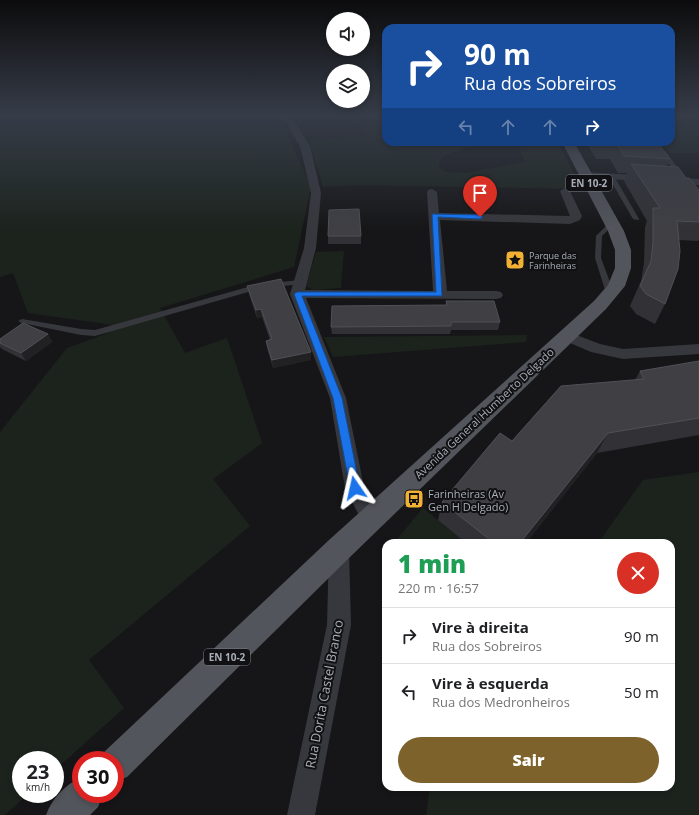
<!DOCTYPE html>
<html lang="pt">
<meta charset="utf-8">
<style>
body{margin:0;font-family:"Open Sans",sans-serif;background:#f6f6f6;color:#202124;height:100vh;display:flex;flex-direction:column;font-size:15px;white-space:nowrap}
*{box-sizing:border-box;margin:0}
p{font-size:13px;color:#757577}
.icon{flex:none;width:22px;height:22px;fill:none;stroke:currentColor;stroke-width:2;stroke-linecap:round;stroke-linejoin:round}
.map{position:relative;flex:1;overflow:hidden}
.side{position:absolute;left:382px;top:539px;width:293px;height:252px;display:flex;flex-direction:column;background:#fff;border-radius:12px;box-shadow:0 2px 6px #0003}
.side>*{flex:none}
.banner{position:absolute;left:382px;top:24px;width:293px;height:122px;border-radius:12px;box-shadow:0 2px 6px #0003;background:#1a4fa0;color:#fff;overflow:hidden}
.controls{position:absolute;left:326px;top:12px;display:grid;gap:8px}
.controls a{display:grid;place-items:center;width:44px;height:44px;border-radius:50%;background:#fff;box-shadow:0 2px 6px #0003;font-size:20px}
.speed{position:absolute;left:12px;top:751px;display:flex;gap:8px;font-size:20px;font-weight:700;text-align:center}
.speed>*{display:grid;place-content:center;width:52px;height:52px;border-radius:50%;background:#fff;box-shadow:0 2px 6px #0003;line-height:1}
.speed small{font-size:10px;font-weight:400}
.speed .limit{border:6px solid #d22;background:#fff;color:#111}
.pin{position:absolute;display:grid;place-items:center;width:34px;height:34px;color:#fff;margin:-41px -17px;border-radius:50% 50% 50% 0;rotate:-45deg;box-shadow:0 0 4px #0007}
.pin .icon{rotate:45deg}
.me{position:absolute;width:44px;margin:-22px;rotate:349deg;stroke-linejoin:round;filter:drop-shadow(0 0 3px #0008)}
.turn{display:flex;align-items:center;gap:14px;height:84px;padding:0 16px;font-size:18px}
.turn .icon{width:52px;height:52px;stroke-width:2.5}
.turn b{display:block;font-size:28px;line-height:34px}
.lanes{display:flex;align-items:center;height:38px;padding:0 16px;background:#0003;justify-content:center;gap:20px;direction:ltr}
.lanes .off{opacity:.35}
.round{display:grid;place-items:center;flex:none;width:42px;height:42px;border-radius:21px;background:#f6f6f6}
.overview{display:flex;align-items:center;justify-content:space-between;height:68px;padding:0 16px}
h1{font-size:24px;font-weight:800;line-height:30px;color:#1e9e55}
.action{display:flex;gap:8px;margin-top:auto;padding:8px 16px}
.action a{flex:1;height:46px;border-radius:24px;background:#7e622b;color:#fff;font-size:16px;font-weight:800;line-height:46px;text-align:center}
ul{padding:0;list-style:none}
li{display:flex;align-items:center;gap:12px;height:56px;padding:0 16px;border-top:1px solid #e0e0e0}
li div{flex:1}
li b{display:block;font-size:15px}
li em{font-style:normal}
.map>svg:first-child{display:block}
</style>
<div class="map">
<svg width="699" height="815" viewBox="0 0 699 815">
<rect width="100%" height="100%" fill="#161618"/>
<!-- green -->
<g fill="#1c231d">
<polygon points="0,116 271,116 282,122 311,187 294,267 160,308 185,353 227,338 262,443 213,479 250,526 89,660 124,708 55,770 55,760 21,760 21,794 28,794 5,815 0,815 0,432 67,348 108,333 113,325 28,313 13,273 0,277"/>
<polygon points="345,116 386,116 386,142 482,142 442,157 438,166 446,172 465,173 525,162 517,142 557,142 583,189 359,185 323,187 309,140 367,135"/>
<polygon points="671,116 699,116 699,153 671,153 661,142 671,142"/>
<polygon points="344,251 341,288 313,290 306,286 316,252"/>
<polygon points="527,335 526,342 333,357 324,337"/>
<polygon points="699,472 699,815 426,815 430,787 671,787 671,543 598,543 643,480"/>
<polygon points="423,508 466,543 394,543"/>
</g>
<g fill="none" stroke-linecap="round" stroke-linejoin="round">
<!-- lane -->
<g fill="#37383d" fill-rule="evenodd">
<polygon points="661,151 665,151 683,175 682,176 678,176 660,152"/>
<polygon points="611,174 614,176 639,219 638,220 633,219 608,176"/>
<polygon points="610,222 615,223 602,236 601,258 614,293 610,295 606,293 595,258 596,236"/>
<polygon points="300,280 303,280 303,284 272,287 268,285 272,283"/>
<polygon points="259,284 263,286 262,288 95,336 81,335 22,323 18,321 22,319 81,329 95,330"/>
</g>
<!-- street -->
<g fill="#37383d" fill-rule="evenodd">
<polygon points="276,116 287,116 292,118 310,146 321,193 316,248 305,290 433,291 427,192 428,190 432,189 437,192 439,213 569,216 570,216 560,191 565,188 570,191 582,216 580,220 570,224 440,220 447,291 496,291 501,292 503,295 501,298 496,299 306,298 346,398 364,487 381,519 378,525 371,528 364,525 345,488 330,398 290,294 304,248 311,193 300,146 286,122 277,118"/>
<polygon points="585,172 699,179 699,185 581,177 580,175 581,173"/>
<polygon points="566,331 600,344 623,349 699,344 699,354 623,359 591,352 561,339 559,336 561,333"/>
<polygon points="339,539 346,542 349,549 351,625 315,815 287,815 327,625 329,549 332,542"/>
</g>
<!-- primary -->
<g fill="#53555c" fill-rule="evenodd">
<polygon points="562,142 574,142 624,231 631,250 631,268 625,286 606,309 349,558 127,777 115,782 115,760 100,760 103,753 329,540 594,301 608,285 615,268 615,250 608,231"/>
<path d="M81 778V794H103L98 807 90 815H46C52 799 65 784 81 778Z"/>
</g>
</g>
<!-- wall -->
<g fill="#323236">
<polygon points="586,142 649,142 670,159 667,166 686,178 699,190 699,239 698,241 679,240 665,304 655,324 636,314 630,306 641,281 644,263 645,227 647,221 624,181 627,173 618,173 610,159 596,159"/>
<rect x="328" y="236" width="33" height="8"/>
<polygon points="247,286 311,352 311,360 273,368 267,348 266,341 270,340 262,317 257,318 249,294"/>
<polygon points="446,301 500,322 498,330 451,330 450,334 332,334 331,327 446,305"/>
<polygon points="48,334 52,342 26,361 2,349 0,347 0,339"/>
<polygon points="699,361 699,435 597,453 526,543 466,543 438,520 442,502 635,380 640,371"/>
</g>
<!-- shaded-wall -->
<g fill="#212124">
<polygon points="261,309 262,317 257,318 256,310"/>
<polygon points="48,334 52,342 26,361 21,353"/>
<polygon points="311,352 311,360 273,368 272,360"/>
<polygon points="608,433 597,453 526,543 520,543"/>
</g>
<!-- building -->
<g fill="#3f3f44" stroke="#4f5156">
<polygon points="601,142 649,142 658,143 670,159 624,156 616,143 601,143"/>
<polygon points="631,164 678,167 686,178 689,178 699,190 699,222 677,221 680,251 678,269 665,304 646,294 640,286 651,261 653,243 653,208 660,208"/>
<polygon points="359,209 361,236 328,236 329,210"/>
<polygon points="281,279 311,352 272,360 266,341 272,339 261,309 256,310 247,286"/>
<polygon points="446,301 494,301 500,322 451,322 451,326 331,327 332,306 447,305"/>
<polygon points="23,323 48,334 21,353 0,343 0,339"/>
<polygon points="699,361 699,418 608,433 520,543 494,543 442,502 500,433 512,441 561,386 644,379 640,371"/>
</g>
<!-- sky -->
<linearGradient id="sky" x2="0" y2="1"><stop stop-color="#0c0c0d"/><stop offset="0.5" stop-color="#363c48"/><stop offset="1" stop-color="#363c48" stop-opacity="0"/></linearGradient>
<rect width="699" height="230" fill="url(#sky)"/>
<!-- route -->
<polygon fill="#1a73e8" stroke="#114b97" points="432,214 480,215 483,217 480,219 438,217 442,296 302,296 342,398 360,488 359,491 355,492 351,491 350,488 333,398 294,294 297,292 436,292"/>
<!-- icons -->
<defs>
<g id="sight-square" transform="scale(1)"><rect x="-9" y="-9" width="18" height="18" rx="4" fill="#f2b134" stroke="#111113"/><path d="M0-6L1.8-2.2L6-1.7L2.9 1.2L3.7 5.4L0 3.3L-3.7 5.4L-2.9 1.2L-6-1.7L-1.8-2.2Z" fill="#111"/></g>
<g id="bus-square" transform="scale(1)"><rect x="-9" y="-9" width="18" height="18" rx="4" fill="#f2b134" stroke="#111113"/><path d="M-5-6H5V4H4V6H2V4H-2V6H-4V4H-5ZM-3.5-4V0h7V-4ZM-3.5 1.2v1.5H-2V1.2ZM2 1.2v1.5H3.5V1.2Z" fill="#111"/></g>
</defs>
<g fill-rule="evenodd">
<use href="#sight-square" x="515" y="260"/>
<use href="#bus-square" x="414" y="499"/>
</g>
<g text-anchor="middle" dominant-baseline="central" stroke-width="4" stroke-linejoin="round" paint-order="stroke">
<!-- far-poi labels -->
<g font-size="9" fill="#a8adb8" stroke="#111113" text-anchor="start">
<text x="529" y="255">Parque das<tspan x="529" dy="10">Farinheiras</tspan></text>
</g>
<!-- shield labels -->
<g fill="#111113" stroke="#7b7e86" stroke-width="1">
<rect x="566" y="175" width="46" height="16" rx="3"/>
<rect x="204" y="649" width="46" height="16" rx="3"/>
</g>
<g font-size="10" font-weight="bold" fill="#a8adb8">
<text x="589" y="183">EN 10-2</text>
<text x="227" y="657">EN 10-2</text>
</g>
<!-- street labels -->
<g font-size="11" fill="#a8adb8" stroke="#111113">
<text transform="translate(484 413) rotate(-43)">Avenida General Humberto Delgado</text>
</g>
<!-- poi labels -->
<g font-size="11" fill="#a8adb8" stroke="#111113" text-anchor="start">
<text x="428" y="493">Farinheiras (Av<tspan x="428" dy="13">Gen H Delgado)</tspan></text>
</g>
<!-- near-street labels -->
<g font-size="13" fill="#a8adb8" stroke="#111113">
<text transform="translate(324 694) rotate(-79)">Rua Dorita Castel Branco</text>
</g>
</g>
</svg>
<div class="controls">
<a><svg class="icon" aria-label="sound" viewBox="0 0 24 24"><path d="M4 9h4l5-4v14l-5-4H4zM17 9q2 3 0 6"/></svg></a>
<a><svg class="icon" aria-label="layers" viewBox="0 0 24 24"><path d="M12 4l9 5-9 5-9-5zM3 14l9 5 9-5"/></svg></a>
</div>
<div class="speed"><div>23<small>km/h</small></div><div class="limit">30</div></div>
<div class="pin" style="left:480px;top:217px;background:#d93025"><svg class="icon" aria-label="arrive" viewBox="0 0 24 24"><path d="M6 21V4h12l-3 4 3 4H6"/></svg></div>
<svg class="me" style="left:355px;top:488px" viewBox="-20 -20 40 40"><path d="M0-17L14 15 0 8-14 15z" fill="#1a73e8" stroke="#fff" stroke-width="4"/></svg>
<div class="banner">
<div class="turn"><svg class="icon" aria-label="right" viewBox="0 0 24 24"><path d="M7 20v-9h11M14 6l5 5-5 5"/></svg><div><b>90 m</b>Rua dos Sobreiros</div></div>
<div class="lanes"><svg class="icon off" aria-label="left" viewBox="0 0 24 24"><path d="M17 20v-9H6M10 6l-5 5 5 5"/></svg><svg class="icon off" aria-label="ahead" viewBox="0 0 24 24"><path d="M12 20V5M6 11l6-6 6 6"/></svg><svg class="icon off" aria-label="ahead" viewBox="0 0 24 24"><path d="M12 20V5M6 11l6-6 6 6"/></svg><svg class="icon" aria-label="right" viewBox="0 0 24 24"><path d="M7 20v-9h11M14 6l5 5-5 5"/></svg></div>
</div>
<section class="side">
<div class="overview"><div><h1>1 min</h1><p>220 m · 16:57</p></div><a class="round" style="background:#d93025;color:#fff"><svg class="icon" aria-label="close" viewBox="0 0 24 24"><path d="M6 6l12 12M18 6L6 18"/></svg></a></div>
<ul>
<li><svg class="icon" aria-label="right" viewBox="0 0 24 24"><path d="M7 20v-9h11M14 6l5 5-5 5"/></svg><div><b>Vire à direita</b><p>Rua dos Sobreiros</p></div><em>90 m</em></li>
<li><svg class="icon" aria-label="left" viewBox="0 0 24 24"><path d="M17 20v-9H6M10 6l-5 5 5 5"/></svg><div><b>Vire à esquerda</b><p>Rua dos Medronheiros</p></div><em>50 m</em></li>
</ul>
<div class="action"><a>Sair</a></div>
</section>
</div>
